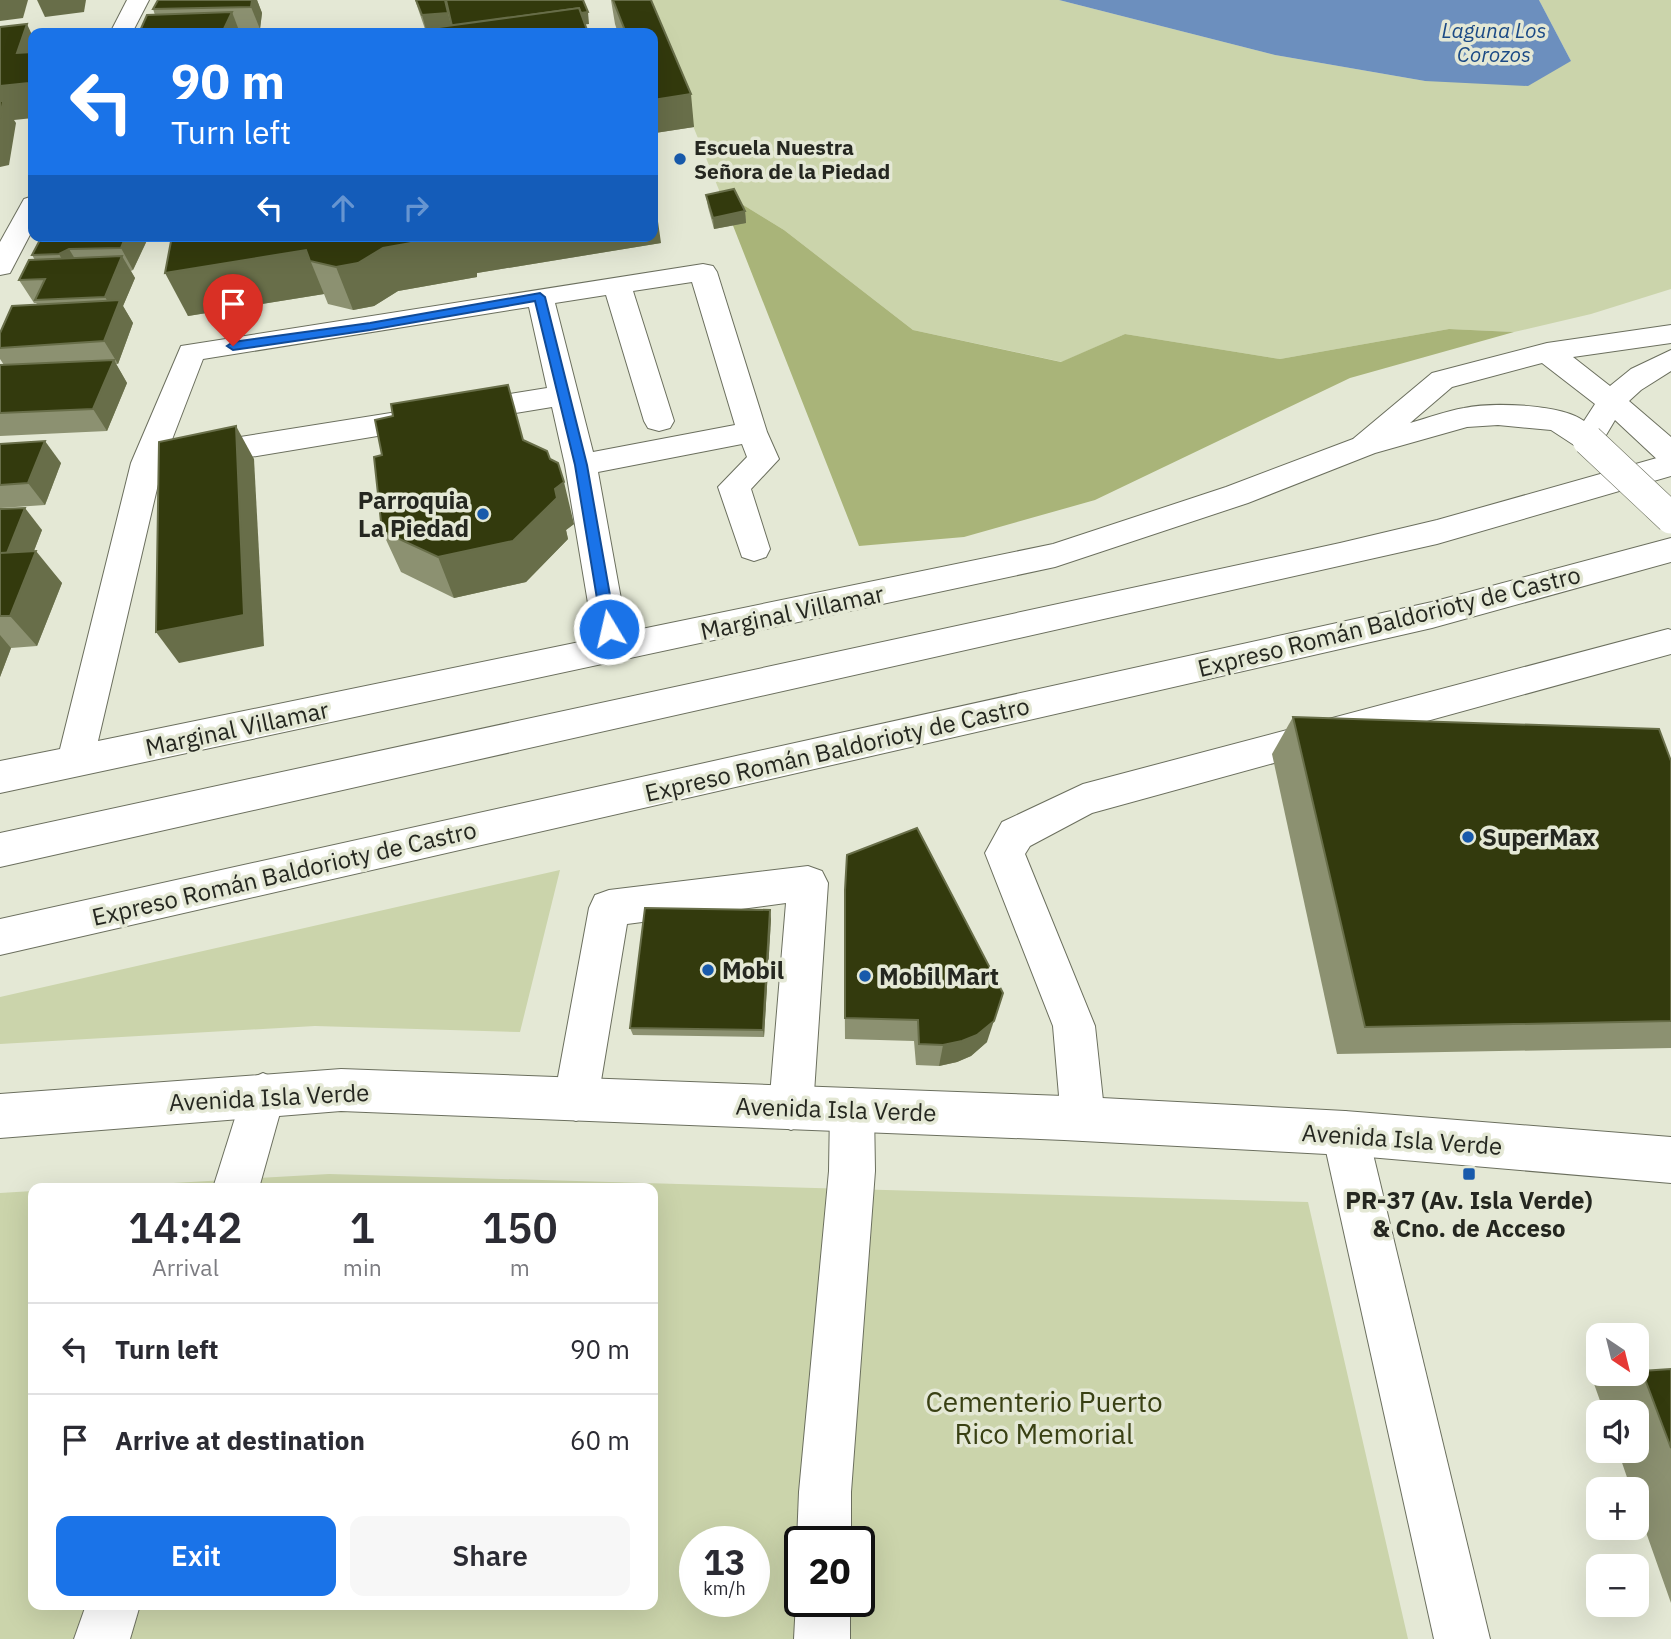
<!DOCTYPE html>
<meta charset="utf-8">
<style>
body{margin:0;font-family:"IBM Plex Sans",sans-serif;background:#f7f7f7;color:#2b2b33;height:100vh;display:flex;flex-direction:column;font-size:26px;white-space:nowrap}
*{box-sizing:border-box;margin:0}
p{font-size:23px;color:#7c7c81}
.icon{flex:none;width:38px;height:38px;fill:none;stroke:currentColor;stroke-width:2;stroke-linecap:round;stroke-linejoin:round}
.map{position:relative;flex:1;overflow:hidden}
.details{position:absolute;left:28px;top:1183px;width:630px;height:427px;display:flex;flex-direction:column;background:#fff;border-radius:14px;box-shadow:0 7px 28px #0002}
.details>*{flex:none}
.hud{position:absolute;left:28px;top:28px;width:630px;height:214px;border-radius:14px;box-shadow:0 7px 28px #0002;background:#1a73e8;color:#fff;overflow:hidden}
.needle{width:46px;rotate:145deg}
.tools{position:absolute;left:1586px;top:1323px;display:grid;gap:14px}
.tools a{display:grid;place-items:center;width:63px;height:63px;border-radius:14px;background:#fff;box-shadow:0 7px 28px #0002;font-size:35px}
.speed{position:absolute;left:679px;top:1526px;display:flex;gap:14px;font-size:35px;font-weight:700;text-align:center}
.speed>*{display:grid;place-content:center;width:91px;height:91px;border-radius:50%;background:#fff;box-shadow:0 7px 28px #0002;line-height:1}
.speed small{font-size:18px;font-weight:400}
.speed .limit{border:4px solid #111;border-radius:10px;background:#fff;color:#111}
.pin{position:absolute;display:grid;place-items:center;width:60px;height:60px;color:#fff;margin:-72px -30px;border-radius:50% 50% 50% 0;rotate:-45deg;box-shadow:0 0 7px #0007}
.pin .icon{rotate:45deg}
.me{position:absolute;width:77px;margin:-38px;rotate:351deg;stroke-linejoin:round;filter:drop-shadow(0 0 5px #0008)}
.turn{display:flex;align-items:center;gap:24px;height:147px;padding:0 28px;font-size:32px}
.turn .icon{width:91px;height:91px;stroke-width:2.5}
.turn b{display:block;font-size:49px;line-height:60px}
.lanes{display:flex;align-items:center;height:66px;padding:0 28px;background:#0003;justify-content:center;gap:35px;direction:ltr}
.lanes .off{opacity:.35}
.eta{display:flex;justify-content:space-evenly;align-items:center;height:119px;text-align:center}
.eta b{font-size:42px;font-weight:600;line-height:49px}
.action{display:flex;gap:14px;margin-top:auto;padding:14px 28px}
.action a{flex:1;height:80px;border-radius:14px;background:#1a73e8;color:#fff;font-size:28px;font-weight:600;line-height:80px;text-align:center}
.action a+a{background:#f7f7f7;color:#2b2b33}
ul{padding:0;list-style:none}
li{display:flex;align-items:center;gap:21px;height:91px;padding:0 28px;border-top:2px solid #e1e1e2}
li div{flex:1}
li b{display:block;font-size:26px}
li em{font-style:normal}
.map>svg:first-child{display:block}
</style>
<div class="map">
<svg width="1671" height="1639" viewBox="0 0 1671 1639">
<rect width="100%" height="100%" fill="#e4e8d5"/>
<!-- green -->
<g fill="#cbd4ab" fill-rule="evenodd">
<polygon points="620,0 1059,0 1275,55 1425,81 1571,61 1539,0 1671,0 1671,289 1591,314 1514,332 1449,329 1280,359 1125,334 1062,362 913,330 784,230 719,190 650,20"/>
<polygon points="560,870 520,1032 315,1026 0,1044 0,997"/>
<path d="M329 1174 1308 1202 1408 1639H0V1193L33 1191V1605H653V1188H86ZM695 1542H754V1601H695ZM800 1542H859V1601H800Z"/>
</g>
<!-- forest -->
<polygon fill="#a9b479" points="719,190 784,230 913,330 1061,362 1125,334 1280,359 1449,329 1514,332 1350,378 1095,500 964,537 859,546"/>
<!-- water -->
<polygon fill="#6c8fbe" points="1059,0 1539,0 1571,61 1528,86 1425,81 1275,55"/>
<g fill="none" stroke-linecap="round" stroke-linejoin="round">
<!-- minor casing -->
<g stroke="#6b6f5e" stroke-width="2">
<g id="minor">
<polygon points="127,0 149,0 132,33 110,33"/>
<polygon points="33,196 33,229 10,273 0,275 0,242 24,199"/>
<path d="M703 264 713 266 717 272 767 432 779 459 751 489 770 549 766 557 754 561 742 557 718 487 747 457 742 444 598 472 627 632 1053 544 1226 487 1353 439 1432 373 1547 343 1671 325V343L1573 357 1610 386 1631 369 1671 350V371L1641 390 1629 401 1671 437V466L1660 462 1615 420 1599 447 1588 450 1577 447 1551 430 1498 425 1467 427 1375 453 1248 503 1055 567 0 793V761L60 749 131 463 181 346ZM692 282 735 425 593 452 555 303 606 295 644 421 648 428 659 431 670 428 674 421 633 291ZM529 307 547 388 196 444 185 448 181 455 185 462 196 466 552 407 565 465 594 639 98 741 163 463 203 359ZM1542 363 1595 404 1584 421C1562 404 1492 402 1464 408 1446 411 1428 418 1410 423L1452 387Z"/>
<polygon points="1668,629 1671,630 1671,654 1092,813 1030,846 1025,854 1095,1026 1105,1119 1099,1135 1083,1141 1067,1135 1061,1119 1053,1026 985,853 1002,822 1083,784"/>
<polygon points="808,866 822,871 828,883 813,1108 807,1123 791,1130 775,1123 769,1108 786,903 627,924 598,1099 592,1114 576,1121 560,1114 554,1099 589,908 595,895 609,890"/>
<polygon points="263,1073 279,1080 285,1095 259,1188 213,1188 247,1080"/>
<polygon points="852,1088 868,1095 874,1110 875,1171 851,1492 851,1542 800,1542 800,1548 797,1542 799,1492 829,1171 830,1110 836,1095"/>
<polygon points="1345,1111 1361,1117 1368,1133 1490,1639 1434,1639 1322,1133 1329,1117"/>
<polygon points="800,1591 800,1601 850,1601 850,1639 794,1639 796,1601"/>
<polygon points="86,1605 140,1605 130,1639 74,1639"/>
</g>
</g>
<!-- major casing -->
<g stroke="#6b6f5e" stroke-width="2">
<polygon id="major" points="341,1069 1064,1096 1345,1111 1671,1137 1671,1183 1345,1155 1064,1140 341,1111 0,1138 0,1094"/>
</g>
<!-- highway casing -->
<g stroke="#6b6f5e" stroke-width="2">
<g id="highway">
<polygon points="1671,454 1671,476 1437,544 0,867 0,833 1340,543 1437,520"/>
<polygon points="1671,538 1671,562 1432,628 0,955 0,919 1432,602"/>
</g>
</g>
<!-- minor -->
<use href="#minor" fill="#fff" fill-rule="evenodd"/>
<!-- major -->
<use href="#major" fill="#fff" fill-rule="evenodd"/>
<!-- highway -->
<use href="#highway" fill="#fff" fill-rule="evenodd"/>
<!-- minor-bridge casing -->
<g stroke="#6b6f5e" stroke-width="32" stroke-linecap="butt">
<polyline id="minor-bridge" points="1588,440 1671,518"/>
</g>
<!-- minor-bridge -->
<use href="#minor-bridge" stroke="#fff" stroke-width="31"/>
</g>
<!-- wall -->
<g fill="#8c9171">
<polygon points="158,0 257,0 262,13 260,29 238,29 240,33 139,33 155,15 153,9"/>
<polygon points="415,0 445,0 589,24 585,24 588,33 395,33 425,29"/>
<polygon points="611,0 651,0 694,127 655,133 653,126 653,33 618,33 615,24"/>
<polygon points="706,195 745,211 746,223 714,229 708,207"/>
<polygon points="42,236 149,236 133,270 131,271 135,278 123,306 133,323 118,364 116,364 127,383 107,431 0,436 0,365 4,365 0,359 0,333 38,305 36,303 34,303 19,280 35,260 32,255"/>
<polygon points="172,236 661,243 477,273 477,277 398,291 374,306 353,310 328,304 324,294 188,316"/>
<polygon points="523,441 574,524 566,530 568,539 526,582 454,598 401,572 382,531"/>
<polygon points="0,443 61,463 45,505 0,508"/>
<polygon points="0,509 42,530 34,551 62,583 37,646 11,648 0,677"/>
<polygon points="1293,717 1671,761 1671,1048 1337,1054 1272,754"/>
<polygon points="844,915 987,1042 971,1056 957,1062 939,1066 916,1065 914,1041 845,1039"/>
<polygon points="771,919 764,1037 633,1035 630,1028"/>
<polygon points="1671,1369 1671,1603 1636,1504 1636,1489 1631,1489 1618,1451 1636,1451 1636,1412 1604,1412 1593,1381 1628,1374 1636,1374 1636,1372 1642,1371"/>
</g>
<!-- shaded-wall -->
<g fill="#686e49">
<polygon points="0,0 28,0 23,18 0,21"/>
<polygon points="37,0 86,0 84,12 45,17"/>
<polygon points="252,0 257,0 262,13 260,29 251,7"/>
<polygon points="232,12 240,33 222,33"/>
<polygon points="588,12 589,24 513,33 453,33"/>
<polygon points="448,13 453,33 427,33 422,15"/>
<polygon points="27,24 33,37 33,118 14,120 16,123 9,165 0,167 0,86 17,53"/>
<polygon points="587,30 588,33 565,33"/>
<polygon points="691,94 694,127 655,133 653,113 653,100"/>
<polygon points="653,200 655,200 661,243 477,273 477,277 398,291 374,306 353,310 336,267 383,248 450,236 653,236"/>
<polygon points="745,211 746,223 714,229 713,218"/>
<polygon points="126,236 149,236 133,270 121,248"/>
<polygon points="69,249 83,272 72,277 59,254"/>
<polygon points="306,250 324,294 188,316 165,273"/>
<polygon points="122,256 135,278 123,306 133,323 118,364 104,341 115,314 105,297"/>
<polygon points="114,360 127,383 107,431 93,409"/>
<polygon points="236,426 254,459 264,646 179,663 156,632"/>
<polygon points="45,441 61,463 45,505 28,483"/>
<polygon points="564,482 574,524 566,530 568,539 526,582 454,598 438,557 555,489"/>
<polygon points="25,508 42,530 24,576 6,554"/>
<polygon points="36,551 62,583 37,646 10,616"/>
<polygon points="0,635 11,648 0,677"/>
<polygon points="770,910 771,919 764,1037 763,1030"/>
<polygon points="1003,993 987,1042 971,1056 957,1062 939,1066 943,1045"/>
</g>
<!-- building -->
<g fill="#333a0d" stroke="#686e49" stroke-width="2">
<polygon points="158,0 252,0 251,7 153,9"/>
<polygon points="416,0 445,0 448,13 422,15"/>
<polygon points="446,0 583,0 588,12 581,13 579,8 452,26"/>
<polygon points="613,0 651,0 691,94 653,100 653,33 626,33"/>
<polygon points="579,8 587,30 565,33 395,33"/>
<polygon points="232,12 222,33 139,33 147,15"/>
<polygon points="27,24 17,53 33,52 33,71 29,83 0,86 0,27"/>
<polygon points="0,101 3,101 0,118"/>
<polygon points="734,189 745,211 713,218 706,195"/>
<polygon points="42,236 126,236 121,248 69,249 59,254 32,255"/>
<polygon points="172,236 450,236 383,248 358,263 336,267 310,261 306,250 165,273"/>
<polygon points="122,256 105,297 35,300 45,279 19,280 29,260"/>
<polygon points="120,300 104,341 0,348 0,333 12,306"/>
<polygon points="114,360 93,409 0,413 0,365"/>
<polygon points="508,385 523,440 547,451 550,459 558,463 564,482 555,489 557,498 513,541 438,557 382,531 374,457 382,455 375,420 393,416 391,404"/>
<polygon points="236,426 244,615 156,632 159,442"/>
<polygon points="45,441 28,483 0,485 0,444"/>
<polygon points="25,508 7,553 0,553 0,509"/>
<polygon points="36,551 10,616 0,616 0,553"/>
<polygon points="1293,717 1659,729 1671,761 1671,1021 1365,1027"/>
<polygon points="917,828 1003,993 994,1021 977,1035 962,1041 943,1045 919,1044 918,1020 845,1018 845,890 847,855"/>
<polygon points="645,908 770,910 763,1030 630,1028"/>
<polygon points="1671,1369 1671,1448 1642,1371"/>
</g>
<!-- route -->
<polygon fill="#1a73e8" stroke="#114b97" stroke-width="2" points="540,293 545,297 587,465 616,629 609,635 602,629 575,465 535,301 370,330 233,350 227,346 233,342 370,323"/>
<!-- markers -->
<g fill="#185aab" stroke="#e4e8d5" stroke-width="2.5">
<circle cx="680" cy="159" r="7"/>
<circle cx="483" cy="514" r="7"/>
<circle cx="1468" cy="837" r="7"/>
<circle cx="708" cy="970" r="7"/>
<circle cx="865" cy="976" r="7"/>
<rect x="1462" y="1167" width="14" height="14" rx="3.5"/>
</g>
<g text-anchor="middle" dominant-baseline="central" stroke-width="7" stroke-linejoin="round" paint-order="stroke">
<!-- far-water labels -->
<g font-size="21" font-style="italic" fill="#1b4a85" stroke="#e4e8d5">
<text x="1494" y="30">Laguna Los<tspan x="1494" dy="24">Corozos</tspan></text>
</g>
<!-- far-poi labels -->
<g font-size="21" font-weight="bold" fill="#252720" stroke="#e4e8d5" text-anchor="start">
<text x="694" y="147">Escuela Nuestra<tspan x="694" dy="24">Señora de la Piedad</tspan></text>
</g>
<!-- poi labels -->
<g font-size="24" font-weight="bold" fill="#252720" stroke="#e4e8d5" text-anchor="start">
<text x="469" y="500" text-anchor="end">Parroquia<tspan x="469" dy="28">La Piedad</tspan></text>
<text x="1482" y="837">SuperMax</text>
<text x="722" y="970">Mobil</text>
<text x="879" y="976">Mobil Mart</text>
<text x="1469" y="1200" text-anchor="middle">PR-37 (Av. Isla Verde)<tspan x="1469" dy="28">&amp; Cno. de Acceso</tspan></text>
</g>
<!-- street labels -->
<g font-size="24" fill="#252720" stroke="#e4e8d5">
<text transform="translate(792 612) rotate(-12)">Marginal Villamar</text>
<text transform="translate(1389 621) rotate(-14)">Expreso Román Baldorioty de Castro</text>
<text transform="translate(237 728) rotate(-12)">Marginal Villamar</text>
<text transform="translate(837 749) rotate(-13)">Expreso Román Baldorioty de Castro</text>
<text transform="translate(284 873) rotate(-13)">Expreso Román Baldorioty de Castro</text>
<text transform="translate(269 1097) rotate(-3)">Avenida Isla Verde</text>
<text transform="translate(836 1109) rotate(2)">Avenida Isla Verde</text>
<text transform="translate(1402 1139) rotate(4)">Avenida Isla Verde</text>
</g>
<!-- near-park labels -->
<g font-size="28" fill="#394013" stroke="#e4e8d5">
<text x="1044" y="1401">Cementerio Puerto<tspan x="1044" dy="32">Rico Memorial</tspan></text>
</g>
</g>
</svg>
<div class="tools">
<a><svg class="needle" viewBox="-14 -14 28 28"><path d="M0-13l5 13h-10z" fill="#e53935"/><path d="M0 13l5-13h-10z" fill="#7c7c81"/></svg></a>
<a><svg class="icon" aria-label="sound" viewBox="0 0 24 24"><path d="M4 9h4l5-4v14l-5-4H4zM17 9q2 3 0 6"/></svg></a>
<a>+</a>
<a>−</a>
</div>
<div class="speed"><div>13<small>km/h</small></div><div class="limit">20</div></div>
<div class="pin" style="left:233px;top:346px;background:#d93025"><svg class="icon" aria-label="arrive" viewBox="0 0 24 24"><path d="M6 21V4h12l-3 4 3 4H6"/></svg></div>
<svg class="me" style="left:609px;top:629px" viewBox="-20 -20 40 40"><circle r="17" fill="#1a73e8" stroke="#fff" stroke-width="3"/><path d="M0-11L8 9 0 5-8 9z" fill="#fff"/></svg>
<div class="hud">
<div class="turn"><svg class="icon" aria-label="left" viewBox="0 0 24 24"><path d="M17 20v-9H6M10 6l-5 5 5 5"/></svg><div><b>90 m</b>Turn left</div></div>
<div class="lanes"><svg class="icon" aria-label="left" viewBox="0 0 24 24"><path d="M17 20v-9H6M10 6l-5 5 5 5"/></svg><svg class="icon off" aria-label="ahead" viewBox="0 0 24 24"><path d="M12 20V5M6 11l6-6 6 6"/></svg><svg class="icon off" aria-label="right" viewBox="0 0 24 24"><path d="M7 20v-9h11M14 6l5 5-5 5"/></svg></div>
</div>
<section class="details">
<div class="eta">
<div><b>14:42</b><p>Arrival</p></div>
<div><b>1</b><p>min</p></div>
<div><b>150</b><p>m</p></div>
</div>
<ul>
<li><svg class="icon" aria-label="left" viewBox="0 0 24 24"><path d="M17 20v-9H6M10 6l-5 5 5 5"/></svg><div><b>Turn left</b></div><em>90 m</em></li>
<li><svg class="icon" aria-label="arrive" viewBox="0 0 24 24"><path d="M6 21V4h12l-3 4 3 4H6"/></svg><div><b>Arrive at destination</b></div><em>60 m</em></li>
</ul>
<div class="action"><a>Exit</a><a>Share</a></div>
</section>
</div>
